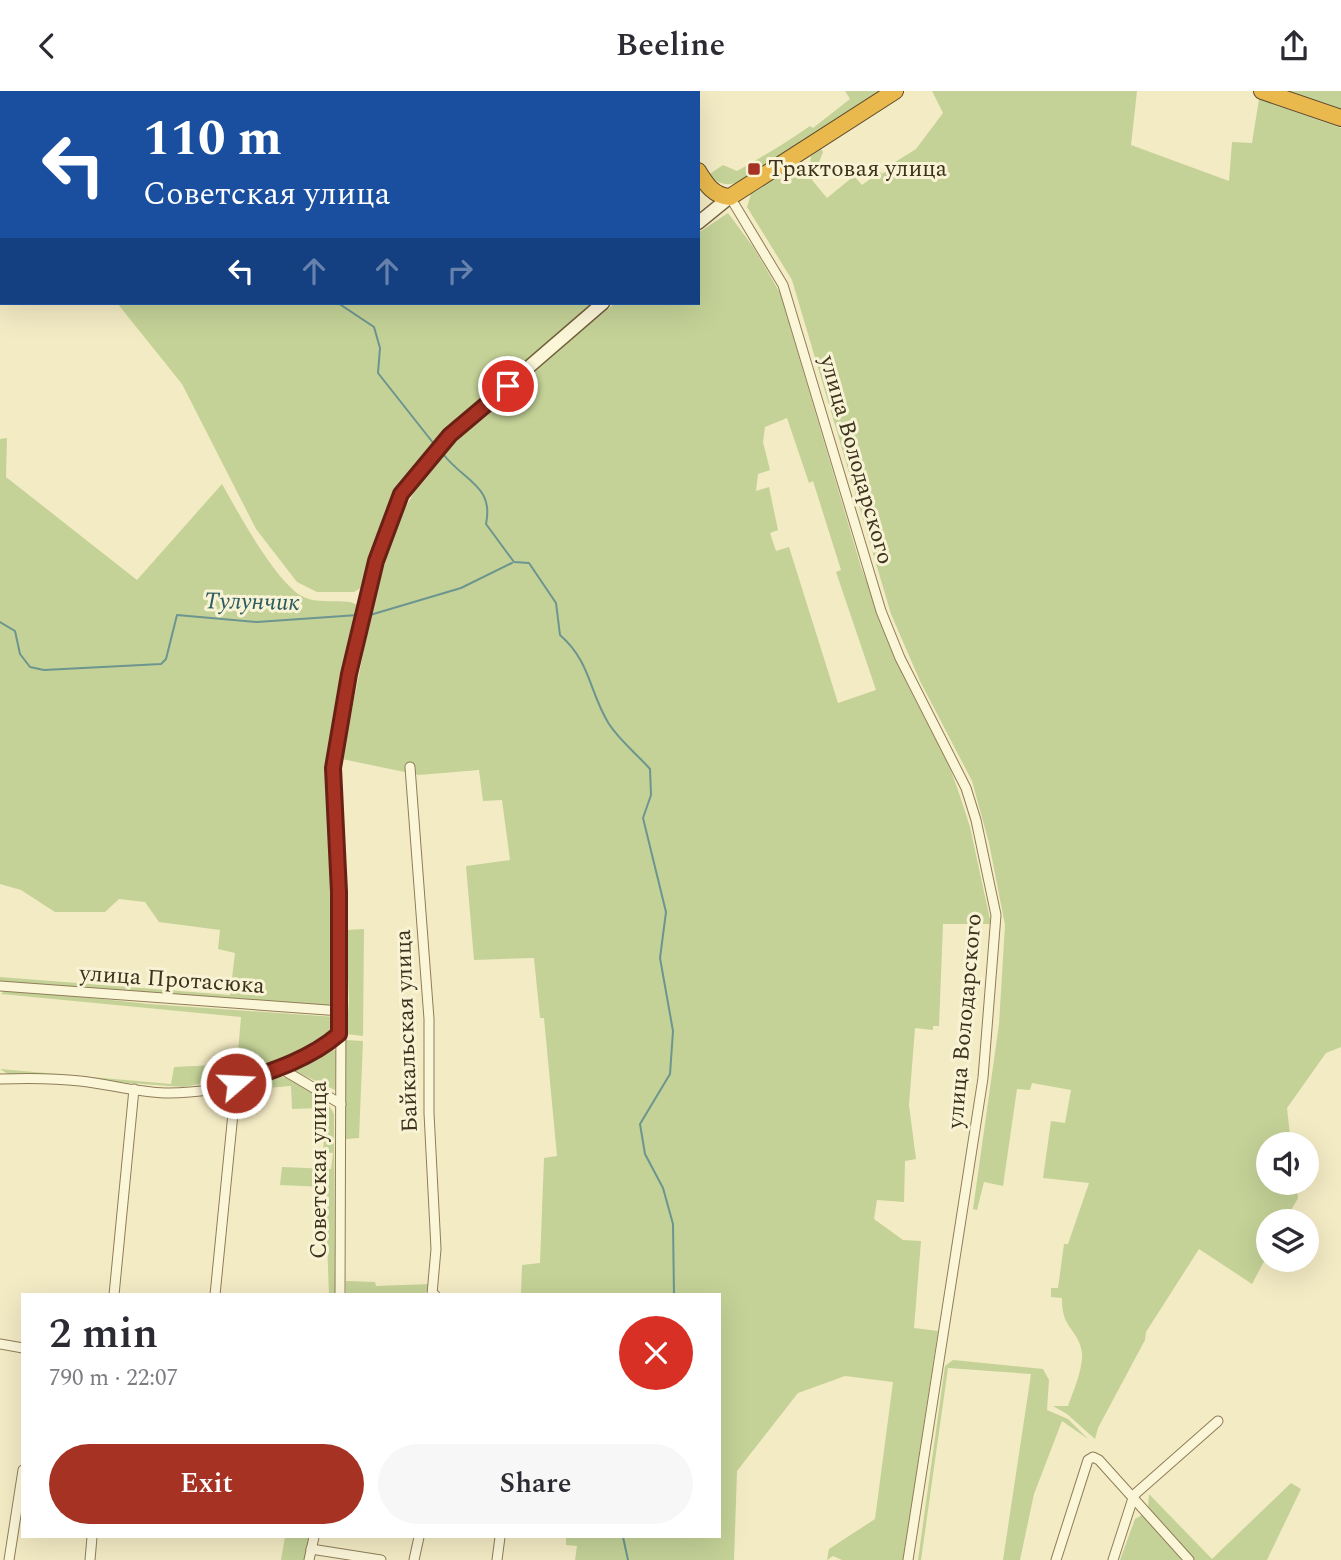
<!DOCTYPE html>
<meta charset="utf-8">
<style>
body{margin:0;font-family:Spectral,serif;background:#f7f7f7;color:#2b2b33;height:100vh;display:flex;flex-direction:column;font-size:26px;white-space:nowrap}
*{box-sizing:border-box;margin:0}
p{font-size:23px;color:#7c7c81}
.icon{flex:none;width:38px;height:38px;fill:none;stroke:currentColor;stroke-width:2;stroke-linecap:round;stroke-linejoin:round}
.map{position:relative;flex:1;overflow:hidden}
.sheet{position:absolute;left:21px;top:1202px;width:700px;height:245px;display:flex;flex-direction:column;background:#fff;border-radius:0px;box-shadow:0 7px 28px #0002}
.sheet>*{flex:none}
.hud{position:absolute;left:0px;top:0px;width:700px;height:214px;box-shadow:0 7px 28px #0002;background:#1a4fa0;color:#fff;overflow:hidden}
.fabs{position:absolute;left:1256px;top:1041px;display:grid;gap:14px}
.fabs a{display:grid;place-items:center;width:63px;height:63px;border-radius:50%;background:#fff;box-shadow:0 7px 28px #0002;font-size:35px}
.pin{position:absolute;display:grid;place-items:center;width:60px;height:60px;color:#fff;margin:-30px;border:4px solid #fff;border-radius:50%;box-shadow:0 2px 7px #0007}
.me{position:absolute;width:77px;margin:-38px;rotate:71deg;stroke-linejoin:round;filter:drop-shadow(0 0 5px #0008)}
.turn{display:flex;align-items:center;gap:24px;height:147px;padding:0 28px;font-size:32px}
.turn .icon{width:91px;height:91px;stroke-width:2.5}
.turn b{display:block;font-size:49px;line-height:60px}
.lanes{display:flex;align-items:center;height:66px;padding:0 28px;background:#0003;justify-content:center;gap:35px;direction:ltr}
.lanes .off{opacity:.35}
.round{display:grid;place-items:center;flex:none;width:74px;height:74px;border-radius:37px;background:#f7f7f7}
.overview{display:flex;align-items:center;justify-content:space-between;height:119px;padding:0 28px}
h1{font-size:42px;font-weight:600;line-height:52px}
.button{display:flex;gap:14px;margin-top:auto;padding:14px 28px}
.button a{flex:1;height:80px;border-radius:42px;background:#a53222;color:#fff;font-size:28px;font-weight:600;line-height:80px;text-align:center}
.button a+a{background:#f7f7f7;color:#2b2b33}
header{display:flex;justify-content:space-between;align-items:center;height:91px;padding:0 28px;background:#fff;font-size:32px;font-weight:600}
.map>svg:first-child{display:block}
</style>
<header><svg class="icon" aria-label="back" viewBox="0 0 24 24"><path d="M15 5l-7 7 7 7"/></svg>Beeline<svg class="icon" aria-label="share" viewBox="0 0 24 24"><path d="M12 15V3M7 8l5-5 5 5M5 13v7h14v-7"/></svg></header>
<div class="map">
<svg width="1341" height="1469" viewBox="0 0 1341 1469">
<rect width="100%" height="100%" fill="#f3ebc4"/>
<!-- green -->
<g fill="#c4d297" fill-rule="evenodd">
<path d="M845 0H881L765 76 751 78V85C736 93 725 98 711 86V82L723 74 737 80C763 66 788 50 810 35L813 37 850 8Z"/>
<path d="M932 0H1137L1131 54 1229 90 1232 51 1252 52 1259 8 1341 37V956L1326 962 1287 1017 1291 1053 1269 1054V1092H1296L1298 1107 1285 1130H1269V1161L1252 1193 1199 1158 1146 1241 1145 1249 1098 1337 1095 1348 1067 1323 1053 1315H1068C1073 1300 1083 1279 1082 1262 1079 1238 1061 1238 1062 1207L1051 1206V1197H1058L1064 1153H1068L1089 1092 1043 1087 1051 1030 1065 1032 1071 999 1032 992 1030 999 1017 998 1003 1095 984 1091 977 1119 973 1118 999 933 1005 834 989 752 972 690 920 590 891 523 792 189 747 116 751 103 796 75 804 79 810 75 811 65 821 58 823 61 812 89 827 107 854 85 862 94 880 81 882 83 893 75 892 73 916 58 943 22Z"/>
<polygon points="1279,0 1341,0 1341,21"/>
<path d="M728 122 754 157 780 202 861 476 903 585 950 677 960 705 970 736 991 833H943L939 935H933V939L915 937 909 1014 916 1068 905 1070 904 1111 877 1109 874 1128 903 1149 921 1150 914 1237 938 1240 903 1469H842L833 1465 827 1469 829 1458 875 1428 893 1291 845 1285 798 1302 737 1380 734 1469H575L577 1455 566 1454V1446H719V1204H521L522 1174 540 1172 544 1067 557 1065 544 927H540L534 867 474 869 466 775 510 769 502 709 483 710 479 679 419 684 342 668 375 504 398 429 426 381 453 348 615 212H698V142ZM787 327 809 392 813 390 841 479 836 481 876 599 838 612 789 456 776 460 770 442 778 439 769 396 756 400 758 383 770 379 763 351 765 336Z"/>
<polygon points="117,212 596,212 444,342 410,383 387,426 361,497 354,501 317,501 297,491 256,438 182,293"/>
<path d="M7 347 6 386 137 489 222 393C239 423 273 486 300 504 320 517 354 503 360 518L337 623 328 683 335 916 0 892V886L230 904 235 862 218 858 220 839 159 831 145 811 119 808 105 821H55L21 799 0 793V348Z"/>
<polygon points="364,838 363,945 346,943 349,910 346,839"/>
<polygon points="7,898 149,913 336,926 328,948 288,971 251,983 183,996 8,983 0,978 171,993 174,976 237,973 241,926 1,903"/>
<polygon points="346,949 363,950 359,1047 346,1048"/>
<polygon points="329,957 336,960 335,999 292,979"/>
<path d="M275 985C295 986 326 1004 334 1023L335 1204H329L325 1096 280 1094 282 1076 331 1078 333 1062 323 1061 325 1029 321 1017 292 1018 291 995 241 999 245 994Z"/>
<polygon points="346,1190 375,1191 376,1195 431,1193 424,1204 346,1204"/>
<polygon points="953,1269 1043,1278 1049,1289 1047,1319 1068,1328 1088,1348 1062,1330 1034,1403 1020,1469 1003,1469 1031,1283 948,1277 921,1469 918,1469 945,1275"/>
<polygon points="1291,1392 1301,1398 1267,1469 1194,1469 1148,1418 1149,1403 1212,1468"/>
<polygon points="1142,1424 1144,1425 1182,1469 1120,1469 1135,1428"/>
<polygon points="285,1446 310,1446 304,1469 281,1469"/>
</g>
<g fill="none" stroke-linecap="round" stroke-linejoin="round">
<!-- stream -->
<g stroke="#6c9590" stroke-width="2">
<polyline points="152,0 153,2"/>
<polyline points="338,212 374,236 380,257 378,282 434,353"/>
<path d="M443 363C465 391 494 395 486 433L514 471 529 472 556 512 560 544C591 571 589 601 609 633 620 650 637 663 650 678L651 704 643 727 666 821 660 867 673 940 670 983 640 1033 645 1063 663 1097 673 1133 674 1204"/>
<polyline points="370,524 461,497 512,472"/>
<polyline points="0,531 15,540 20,563 30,576 44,579 161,573 166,568 177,524 257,531 358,524"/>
<polyline points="623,1446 628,1469"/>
</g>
<!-- street casing -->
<g stroke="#907d58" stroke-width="11">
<g id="street">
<polyline points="222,2 224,0"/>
<polyline points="625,2 628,0"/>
<polyline points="730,106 783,194 881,520 900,567 966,697 976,729 996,824 983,987 908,1469"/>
<polyline points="410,676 429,928 429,1022 436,1158 432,1203 435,1204"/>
<polyline points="333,677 341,920 340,1204"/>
<polyline points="0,895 341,920"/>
<polyline points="280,977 341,1013"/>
<path d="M0 988C26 987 54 987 80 990 108 993 136 1001 165 1002 222 1003 295 980 339 943"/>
<polyline points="114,1204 134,998"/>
<polyline points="215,1204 236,992"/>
<polyline points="0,1253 23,1257"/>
<polyline points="311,1458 381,1469"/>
<polyline points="9,1469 23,1379"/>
<polyline points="90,1469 92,1446"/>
<polyline points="309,1469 314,1446"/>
<polyline points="414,1469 419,1446"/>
<polyline points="497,1469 500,1446"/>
<polyline points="1056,1469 1088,1369 1093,1366 1099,1369 1189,1469"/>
<polyline points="1113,1469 1134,1404 1218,1330"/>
</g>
</g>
<!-- secondary casing -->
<g stroke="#725e3b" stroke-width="15">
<g id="secondary">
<polyline points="698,132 730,106"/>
<polyline points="333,677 349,583 376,470 401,403 450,344 603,212"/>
</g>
</g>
<!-- highway casing -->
<g stroke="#5d4a2d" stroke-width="18">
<g id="highway">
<polyline points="645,0 647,2"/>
<polyline points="1262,0 1341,27"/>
<path d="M698 80C706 93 713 105 730 106L895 0"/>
</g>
</g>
<!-- street -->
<use href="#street" stroke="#fcf6d9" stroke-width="9"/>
<!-- secondary -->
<use href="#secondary" stroke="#fcf6d9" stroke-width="12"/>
<!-- highway -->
<use href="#highway" stroke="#e9b94d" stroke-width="16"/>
</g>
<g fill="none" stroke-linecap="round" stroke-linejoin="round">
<!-- route casing -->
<g stroke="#6b2016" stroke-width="18">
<path id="route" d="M236 992C272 980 310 968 339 943V801L333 677 349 583 376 470 401 403 450 344 508 295"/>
</g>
<!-- route -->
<use href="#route" stroke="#a53222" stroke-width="12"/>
</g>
<!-- markers -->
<rect fill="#a53222" stroke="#f9f3d5" stroke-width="2.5" x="747" y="71" width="14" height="14" rx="3.5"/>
<g text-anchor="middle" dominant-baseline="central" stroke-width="6" stroke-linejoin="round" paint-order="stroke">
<!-- poi labels -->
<g font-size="23" fill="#3e321e" stroke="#f9f3d5" text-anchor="start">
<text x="768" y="78">Трактовая улица</text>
</g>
<!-- street labels -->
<g font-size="23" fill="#3e321e" stroke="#f9f3d5">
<text transform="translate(856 369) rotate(74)">улица Володарского</text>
<text transform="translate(172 889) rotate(4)">улица Протасюка</text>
<text transform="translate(965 930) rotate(-85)">улица Володарского</text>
<text transform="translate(407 940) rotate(-92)">Байкальская улица</text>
<text transform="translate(319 1079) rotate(-90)">Советская улица</text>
</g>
<!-- water labels -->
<g font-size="24" font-style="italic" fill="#2b5c5f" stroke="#f9f3d5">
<text transform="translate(252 511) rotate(1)">Тулунчик</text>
</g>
</g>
</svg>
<div class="fabs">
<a><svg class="icon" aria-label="sound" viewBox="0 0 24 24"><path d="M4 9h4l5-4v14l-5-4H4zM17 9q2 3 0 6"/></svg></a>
<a><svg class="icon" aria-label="layers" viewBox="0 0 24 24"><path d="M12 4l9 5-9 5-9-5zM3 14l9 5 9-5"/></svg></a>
</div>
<div class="pin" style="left:508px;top:295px;background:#d93025"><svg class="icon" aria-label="arrive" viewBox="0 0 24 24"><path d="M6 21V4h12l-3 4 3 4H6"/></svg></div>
<svg class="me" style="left:236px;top:992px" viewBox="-20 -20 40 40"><circle r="17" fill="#a53222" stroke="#fff" stroke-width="3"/><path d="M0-11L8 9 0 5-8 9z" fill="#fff"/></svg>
<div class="hud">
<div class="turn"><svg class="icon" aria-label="left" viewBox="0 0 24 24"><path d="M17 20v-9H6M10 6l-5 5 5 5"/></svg><div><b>110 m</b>Советская улица</div></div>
<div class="lanes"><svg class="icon" aria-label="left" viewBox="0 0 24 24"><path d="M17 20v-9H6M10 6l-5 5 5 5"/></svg><svg class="icon off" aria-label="ahead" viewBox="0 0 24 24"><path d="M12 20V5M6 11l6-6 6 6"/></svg><svg class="icon off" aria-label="ahead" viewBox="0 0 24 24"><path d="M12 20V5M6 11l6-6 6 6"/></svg><svg class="icon off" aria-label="right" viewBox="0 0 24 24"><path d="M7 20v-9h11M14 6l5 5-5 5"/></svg></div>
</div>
<section class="sheet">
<div class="overview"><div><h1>2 min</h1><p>790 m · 22:07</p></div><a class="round" style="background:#d93025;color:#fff"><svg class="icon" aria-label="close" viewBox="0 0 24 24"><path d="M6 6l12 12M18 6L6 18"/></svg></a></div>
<div class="button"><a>Exit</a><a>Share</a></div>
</section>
</div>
